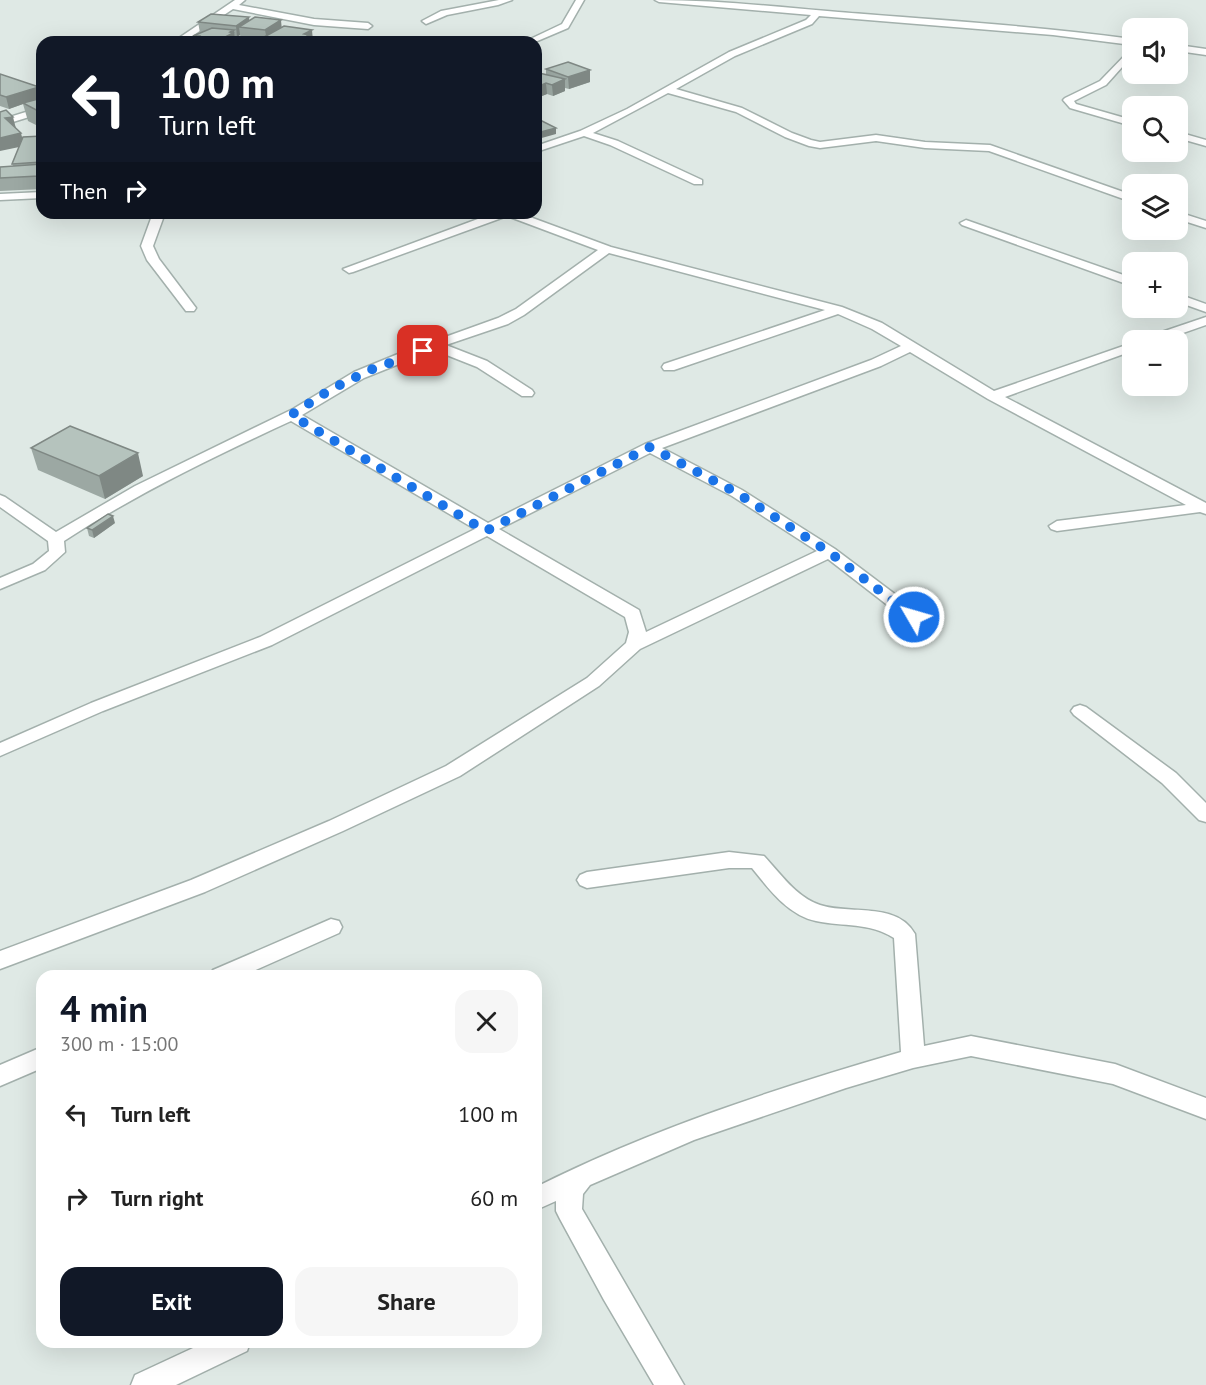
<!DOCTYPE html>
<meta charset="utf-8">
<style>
body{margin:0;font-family:"PT Sans",sans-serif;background:#f6f6f6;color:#222;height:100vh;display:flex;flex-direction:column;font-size:22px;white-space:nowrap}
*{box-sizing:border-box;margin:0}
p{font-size:20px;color:#767676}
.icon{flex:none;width:33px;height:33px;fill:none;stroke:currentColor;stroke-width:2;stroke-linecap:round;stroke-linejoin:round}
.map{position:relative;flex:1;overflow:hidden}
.drawer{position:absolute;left:36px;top:970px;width:506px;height:378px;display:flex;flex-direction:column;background:#fff;border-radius:18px;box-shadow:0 6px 24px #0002}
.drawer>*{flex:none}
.banner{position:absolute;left:36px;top:36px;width:506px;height:183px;border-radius:18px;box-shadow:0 6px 24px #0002;background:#111827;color:#fff;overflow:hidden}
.tools{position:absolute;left:1122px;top:18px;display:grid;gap:12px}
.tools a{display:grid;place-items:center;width:66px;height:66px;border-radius:12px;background:#fff;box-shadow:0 6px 24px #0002;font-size:30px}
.pin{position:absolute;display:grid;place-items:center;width:51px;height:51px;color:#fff;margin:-26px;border-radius:12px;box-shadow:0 3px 9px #0006}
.me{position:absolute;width:66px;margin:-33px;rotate:308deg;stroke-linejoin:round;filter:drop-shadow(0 0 4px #0008)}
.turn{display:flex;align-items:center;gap:21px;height:126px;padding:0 24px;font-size:27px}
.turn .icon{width:78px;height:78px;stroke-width:2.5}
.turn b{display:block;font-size:42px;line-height:51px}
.then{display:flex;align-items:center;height:57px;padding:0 24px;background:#0003;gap:12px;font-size:22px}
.round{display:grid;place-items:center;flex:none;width:63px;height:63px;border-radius:18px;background:#f6f6f6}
.summary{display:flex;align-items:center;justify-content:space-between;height:102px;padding:0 24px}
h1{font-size:36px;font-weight:700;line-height:45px;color:#111827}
.button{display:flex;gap:12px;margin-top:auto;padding:12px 24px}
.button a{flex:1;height:69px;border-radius:18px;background:#111827;color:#fff;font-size:24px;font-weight:700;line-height:69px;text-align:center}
.button a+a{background:#f6f6f6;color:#222}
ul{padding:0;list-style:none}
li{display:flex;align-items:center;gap:18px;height:84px;padding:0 24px}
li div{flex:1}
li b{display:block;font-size:22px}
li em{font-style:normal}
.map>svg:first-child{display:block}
</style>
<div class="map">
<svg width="1206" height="1385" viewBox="0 0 1206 1385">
<rect width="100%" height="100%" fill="#dfe9e5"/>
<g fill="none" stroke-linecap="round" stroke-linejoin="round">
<!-- minor casing -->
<g stroke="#a3b0ac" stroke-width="3">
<g id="minor">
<polygon points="235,0 245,0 239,5 314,19 368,23 372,26 368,29 314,25 233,9 183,42 173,42"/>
<polygon points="499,0 512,0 498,5 447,15 426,24 422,21 441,11"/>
<polygon points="576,0 584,0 568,28 535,42 524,42 562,24"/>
<path d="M655 0C725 0 795 9 864 14 954 21 1043 27 1132 39V45L1053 35 819 16 812 24 735 56 676 89 742 108 792 133 811 140 820 142 876 135 925 142 990 145 1132 195V202L989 151 925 148 876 141 820 148 809 146 785 137 736 112 668 93 593 133 618 141 702 180V184H694L610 145 584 136 536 152V146L580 131 627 109 729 52 806 20 811 15 659 2Z"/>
<polygon points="1178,45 1206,49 1206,55 1178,51"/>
<polygon points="1132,48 1132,56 1106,85 1074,101 1076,104 1132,120 1132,126 1070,108 1063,100 1065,98 1100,81"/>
<polygon points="42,107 42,113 0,126 0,120"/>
<polygon points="1178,132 1206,140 1206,146 1178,138"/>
<polygon points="42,192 42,198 0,200 0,194"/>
<polygon points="1178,212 1206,221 1206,228 1178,219"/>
<polygon points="153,213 165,213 153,246 159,259 196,308 194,311 186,311 147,260 141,246"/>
<path d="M494 213H519L611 247 842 307 882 323 994 391 1132 343V351L1005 397 1206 503V514L1200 512 1057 531 1051 529 1049 526 1057 521 1186 505 988 399 910 352 881 366 662 448 742 490 835 549 920 613 922 617 920 621H908L828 559 640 649 599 686 460 776 343 831 205 892 0 969V951L191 880 329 821 446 766 587 678 626 643 629 632 625 617 487 536 272 645 103 711 0 756V743L91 703 260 637 475 529 291 421C213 457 136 494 64 541L65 552 45 570 0 589V578L33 564 49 551 48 541 0 507V495L5 497 56 532 135 486 293 409 354 372 398 354 498 318 516 309 598 250 507 216 353 272 349 273 343 269ZM609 253 825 310 664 364 662 367 664 370H674L838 314 872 329 901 346 871 360 645 444 488 523 302 415 364 378 434 350 477 367 522 396H532L534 393 532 390 487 361 446 345 508 324 524 315ZM650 453 732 496 817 551 646 632 639 610 499 529Z"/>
<polygon points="966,220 1132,278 1132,286 962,225 960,223"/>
<polygon points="1178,294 1206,304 1206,312 1178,302"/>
<polygon points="1206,317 1206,325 1163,340 1145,340 1147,337"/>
<polygon points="1080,705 1086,707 1176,773 1206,803 1206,822 1199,820 1162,783 1074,715 1071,711 1074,707"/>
<path d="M729 852 764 856C780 873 796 897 820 905 849 915 897 901 915 934L924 1046 971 1036 1115 1064 1206 1098V1119L1113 1084 971 1056 913 1068 846 1088 694 1140 590 1185 583 1194 582 1209 684 1385H654L604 1300 560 1219 556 1211V1201L536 1210V1187C652 1129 777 1088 901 1052L894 938C869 922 844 927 816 921 788 915 769 889 752 868H729L587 888 580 885 577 880 580 875 587 872Z"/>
<polygon points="331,919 339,921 342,927 339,933 242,976 210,976 213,970"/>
<polygon points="42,1047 42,1068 0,1086 0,1065"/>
<polygon points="206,1342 250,1342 247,1351 176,1385 131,1385 135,1375"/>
</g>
</g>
<!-- minor -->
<use href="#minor" fill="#fff" fill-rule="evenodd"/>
</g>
<!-- wall -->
<g fill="#9ca8a3">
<polygon points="249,17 249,21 281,20 281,27 313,41 259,40 241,38 240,35 237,37 235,37 235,42 190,42 194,40 193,36 200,33 198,22"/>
<polygon points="546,69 590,70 590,82 569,89 565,88 565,91 553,96 547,94 537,98 536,98 536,72 538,74 546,75"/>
<polygon points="0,74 39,87 42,98 42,128 28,121 23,104 9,109 0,106"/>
<polygon points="13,117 16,129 22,137 42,136 42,189 0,191 0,167 13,166 12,164 19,147"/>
<polygon points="31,448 143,476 105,499 38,470"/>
<polygon points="115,523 94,538 89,536 87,528"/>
</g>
<!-- shaded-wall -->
<g fill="#7f8884">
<polygon points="249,17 250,28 239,27 240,35 237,37 236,26"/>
<polygon points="281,20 282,31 267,41 265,30"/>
<polygon points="234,30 235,41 235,42 216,42"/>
<polygon points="312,30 313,41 311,42 297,42 304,34"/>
<polygon points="590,70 590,82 569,89 568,77"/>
<polygon points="565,79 565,91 553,96 552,85"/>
<polygon points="546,83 547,94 537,98 537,87"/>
<polygon points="39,87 42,98 23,103 23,104 9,109 6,97"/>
<polygon points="13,117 16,129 5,118"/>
<polygon points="556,128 556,134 538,139 537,133"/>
<polygon points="21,133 24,146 0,151 0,138"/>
<polygon points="42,166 42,189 39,176"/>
<polygon points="138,453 143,476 105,499 99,476"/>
<polygon points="113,516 115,523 94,538 92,530"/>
</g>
<!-- building -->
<g fill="#b5c3bd" stroke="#7f8884" stroke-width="1.5">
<polygon points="211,14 249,17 236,26 198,22"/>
<polygon points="255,17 281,20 265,30 239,27"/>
<polygon points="284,26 312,30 304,34 309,35 297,42 255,42"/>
<polygon points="212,28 234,30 230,32 233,33 216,42 190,42 199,36 193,36"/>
<polygon points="568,62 590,70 568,77 546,69"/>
<polygon points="539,73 565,79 552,85 546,83 537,87 536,86 536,74"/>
<polygon points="0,74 39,87 6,97 0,95"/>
<polygon points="42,98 42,113 23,103"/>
<polygon points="6,110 13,117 5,118 21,133 0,138 0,112"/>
<polygon points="538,119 556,128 537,133 536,132 536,120"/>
<polygon points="42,136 42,162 12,164 23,137"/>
<polygon points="42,164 39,176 0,178 0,167"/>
<polygon points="70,426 138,453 99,476 31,448"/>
<polygon points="108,514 113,516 92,530 87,528"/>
</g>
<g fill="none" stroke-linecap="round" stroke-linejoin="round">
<!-- route -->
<polyline stroke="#1a73e8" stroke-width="10" stroke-dasharray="0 18" points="423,351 370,370 330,390 291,415 486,531 650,447 737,493 829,552 914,617"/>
</g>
</svg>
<div class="tools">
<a><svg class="icon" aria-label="sound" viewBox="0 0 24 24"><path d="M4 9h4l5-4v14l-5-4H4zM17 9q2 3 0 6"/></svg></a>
<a><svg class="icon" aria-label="search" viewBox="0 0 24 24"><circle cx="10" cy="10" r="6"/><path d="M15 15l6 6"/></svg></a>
<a><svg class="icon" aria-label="layers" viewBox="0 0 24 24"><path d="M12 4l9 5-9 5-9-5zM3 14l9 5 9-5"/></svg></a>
<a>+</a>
<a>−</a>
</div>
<div class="pin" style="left:423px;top:351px;background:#d93025"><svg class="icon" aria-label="arrive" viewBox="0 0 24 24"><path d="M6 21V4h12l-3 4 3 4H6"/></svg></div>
<svg class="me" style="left:914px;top:617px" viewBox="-20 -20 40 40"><circle r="17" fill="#1a73e8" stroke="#fff" stroke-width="3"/><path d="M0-11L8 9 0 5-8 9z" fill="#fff"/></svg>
<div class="banner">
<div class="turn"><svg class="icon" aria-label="left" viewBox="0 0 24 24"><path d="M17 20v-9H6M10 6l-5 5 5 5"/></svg><div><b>100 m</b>Turn left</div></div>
<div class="then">Then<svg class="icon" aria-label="right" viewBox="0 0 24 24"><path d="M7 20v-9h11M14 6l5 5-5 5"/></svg></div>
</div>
<section class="drawer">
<div class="summary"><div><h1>4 min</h1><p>300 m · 15:00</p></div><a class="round"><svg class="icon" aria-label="close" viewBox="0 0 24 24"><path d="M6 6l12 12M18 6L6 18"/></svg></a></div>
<ul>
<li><svg class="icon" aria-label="left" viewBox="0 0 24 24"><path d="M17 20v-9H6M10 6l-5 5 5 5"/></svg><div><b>Turn left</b></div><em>100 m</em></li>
<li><svg class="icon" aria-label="right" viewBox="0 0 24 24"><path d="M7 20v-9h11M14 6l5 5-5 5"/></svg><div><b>Turn right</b></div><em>60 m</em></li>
</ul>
<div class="button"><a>Exit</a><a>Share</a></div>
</section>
</div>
